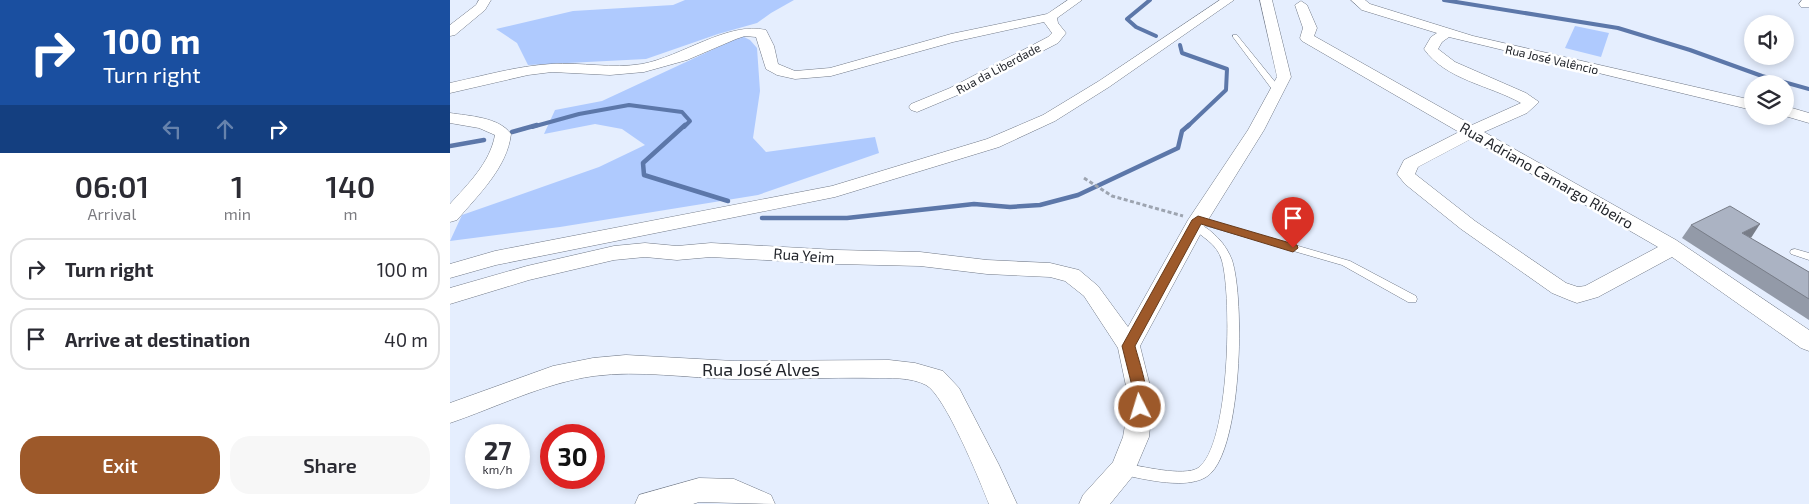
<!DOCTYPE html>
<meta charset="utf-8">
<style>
body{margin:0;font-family:"Exo 2",sans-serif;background:#f7f7f7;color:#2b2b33;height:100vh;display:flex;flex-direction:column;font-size:19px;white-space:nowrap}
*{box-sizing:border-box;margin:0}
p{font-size:16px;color:#7c7c81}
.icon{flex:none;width:28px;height:28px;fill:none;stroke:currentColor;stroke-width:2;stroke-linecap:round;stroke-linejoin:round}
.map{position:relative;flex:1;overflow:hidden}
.details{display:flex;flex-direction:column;background:#fff;width:450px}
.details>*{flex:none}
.guide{background:#1a4fa0;color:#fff;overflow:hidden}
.controls{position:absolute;left:1294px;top:15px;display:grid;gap:10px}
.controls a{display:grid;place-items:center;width:50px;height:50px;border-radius:50%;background:#fff;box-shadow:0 2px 8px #0003;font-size:25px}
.speed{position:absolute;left:15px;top:424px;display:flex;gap:10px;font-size:25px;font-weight:700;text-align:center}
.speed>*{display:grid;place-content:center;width:65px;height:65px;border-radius:50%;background:#fff;box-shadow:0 2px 8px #0003;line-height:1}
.speed small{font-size:12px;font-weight:400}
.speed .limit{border:8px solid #d22;background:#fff;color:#111}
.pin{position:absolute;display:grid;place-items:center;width:42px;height:42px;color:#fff;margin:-51px -21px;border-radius:50% 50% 50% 0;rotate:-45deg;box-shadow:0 0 5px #0007}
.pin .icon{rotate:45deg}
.me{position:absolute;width:55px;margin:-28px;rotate:355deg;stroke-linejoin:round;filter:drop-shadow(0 0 4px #0008)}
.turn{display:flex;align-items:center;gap:18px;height:105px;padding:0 20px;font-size:22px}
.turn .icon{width:65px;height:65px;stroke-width:2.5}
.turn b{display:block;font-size:35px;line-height:42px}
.lanes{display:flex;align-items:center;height:48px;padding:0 20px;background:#0003;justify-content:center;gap:25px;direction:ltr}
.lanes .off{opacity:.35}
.eta{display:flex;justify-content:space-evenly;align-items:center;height:85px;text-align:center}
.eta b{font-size:30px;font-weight:600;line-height:35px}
.action{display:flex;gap:10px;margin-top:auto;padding:10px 20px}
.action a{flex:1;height:58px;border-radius:20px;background:#9d592a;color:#fff;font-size:20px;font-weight:600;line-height:58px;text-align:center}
.action a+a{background:#f7f7f7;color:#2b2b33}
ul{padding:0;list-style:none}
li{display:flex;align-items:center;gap:15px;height:62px;margin:0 10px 8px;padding:0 10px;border:2px solid #e1e1e2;border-radius:20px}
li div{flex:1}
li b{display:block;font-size:19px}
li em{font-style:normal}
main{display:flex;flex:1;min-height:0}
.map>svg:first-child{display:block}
</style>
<main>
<section class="details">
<div class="guide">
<div class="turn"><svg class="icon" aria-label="right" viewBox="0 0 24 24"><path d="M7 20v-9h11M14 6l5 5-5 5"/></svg><div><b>100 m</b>Turn right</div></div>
<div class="lanes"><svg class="icon off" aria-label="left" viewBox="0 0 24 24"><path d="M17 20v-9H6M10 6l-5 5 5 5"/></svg><svg class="icon off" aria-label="ahead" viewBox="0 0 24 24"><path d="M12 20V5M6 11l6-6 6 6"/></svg><svg class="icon" aria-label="right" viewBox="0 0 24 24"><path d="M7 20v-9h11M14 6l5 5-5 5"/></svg></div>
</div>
<div class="eta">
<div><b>06:01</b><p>Arrival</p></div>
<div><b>1</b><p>min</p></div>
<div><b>140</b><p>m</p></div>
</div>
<ul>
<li><svg class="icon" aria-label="right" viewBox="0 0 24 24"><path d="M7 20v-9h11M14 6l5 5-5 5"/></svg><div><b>Turn right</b></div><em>100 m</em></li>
<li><svg class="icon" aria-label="arrive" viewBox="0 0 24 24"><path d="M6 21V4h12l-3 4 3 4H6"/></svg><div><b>Arrive at destination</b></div><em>40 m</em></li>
</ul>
<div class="action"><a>Exit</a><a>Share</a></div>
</section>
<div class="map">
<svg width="1359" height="504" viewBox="0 0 1359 504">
<rect width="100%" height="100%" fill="#e5eefe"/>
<!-- green -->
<g fill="#afcafe">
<polygon points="235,0 344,0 321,13 307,23 268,34 196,59 78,65 67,43 46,29 123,11 223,5"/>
<polygon points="1125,26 1159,33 1151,57 1115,48"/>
<polygon points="292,36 300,40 307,48 310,91 303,138 316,152 425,137 429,153 308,195 110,227 0,241 12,215 149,167 195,145 172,129 145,124 94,134 105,110 152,101"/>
</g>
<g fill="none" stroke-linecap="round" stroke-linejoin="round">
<!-- stream-far1 -->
<g stroke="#5c77a9" stroke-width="4">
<polyline points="700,0 677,19 686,27 706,36"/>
<polyline points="994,0 1168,28 1240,50 1312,76 1359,89"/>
<polyline points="730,45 732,53 777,69 776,90 737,127"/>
<polyline points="82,127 129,114 179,105 232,112 240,121 234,127"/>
</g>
<!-- stream -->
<g stroke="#5c77a9" stroke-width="4.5">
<polyline points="235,125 193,163 194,175 278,201"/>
<polyline points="62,132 87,125"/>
<polyline points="0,146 34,140"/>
<polyline points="312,218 397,218 524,204 560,207 590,205 628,195 728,148 732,131 739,125"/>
</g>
<!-- service casing -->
<g stroke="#717987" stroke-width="1">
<g id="service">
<polygon points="783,35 787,35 830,88 830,92 824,92 783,37"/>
<path d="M748 217 900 261 966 296 967 299 966 302H958L892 265 750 224C764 232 776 244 782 260 795 300 792 447 759 475 739 491 695 479 673 475L668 473 666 469 668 465 673 463C690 466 734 477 748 468 780 446 782 297 772 261 767 242 751 238 740 225L745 222 743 220 745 218Z"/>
<polygon points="1345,249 1359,253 1359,260 1341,254 1340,252 1341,250"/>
</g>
</g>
<!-- minor casing -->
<g stroke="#717987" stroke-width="1">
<g id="minor">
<polygon points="29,0 41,0 35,10 5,35 0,36 0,25 26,5"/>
<path d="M618 0H632L607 18 608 23 616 33 608 43 510 94 467 112 461 110 459 107 461 104 500 88 598 37 602 33 594 22 503 42 381 76 345 79 327 75 316 69 306 37 295 36 286 39 237 60 194 72 160 75 102 72 78 75 0 93V83C33 76 67 66 101 64 132 62 162 69 192 64 231 57 278 21 316 30L324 46 328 64 345 71 380 68 501 34 597 14Z"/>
<polygon points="770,0 784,0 659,87 605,121 549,147 385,197 46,265 0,278 0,264 45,251 382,186 537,139 593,115 649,81"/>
<polygon points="810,0 822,0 841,77 814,130 758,220 690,346 700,386 702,407 699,437 682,477 660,504 629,504 633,495 663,462 673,437 678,407 676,386 668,348 634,296 615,281 600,277 537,274 470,266 387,264 261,257 227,260 195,257 164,260 79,280 0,304 0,288 77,266 164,246 195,243 227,246 261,243 387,250 470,252 537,260 600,263 629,270 648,286 678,327 738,220 798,130 827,77"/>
<path d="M901 0H915L920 4 1023 36 1302 100V110L999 37 992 42 988 49 1005 62 1076 93 1089 102 1077 113 1034 132 1226 240 1359 330V351L1351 348 1222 257 1148 297 1127 303 1119 300 1102 293 1011 229 955 184 947 174 954 160 1009 132 852 41 850 38 853 28 845 5 851 1 857 5 867 28 864 36 1022 125 1071 103C1039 85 996 80 974 49L981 37 987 33 912 10ZM1021 139 1208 247 1135 286 1128 287 1116 283 1025 221 965 174 968 167Z"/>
<polygon points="1352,0 1359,0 1359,7 1351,7 1349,4"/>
<polygon points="1335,106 1359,113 1359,123 1335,116"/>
<path d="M0 113C19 116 49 117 61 134 57 168 28 195 7 220L0 222V204C18 184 40 163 45 135L29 128 0 123Z"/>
<path d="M176 355 284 361 439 360 465 363 493 371 509 388 549 465 567 504H539C530 481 495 395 476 385 461 377 439 378 423 378 377 377 330 380 283 379 237 378 190 370 144 376 94 383 47 407 0 423V403L103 366 143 358Z"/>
<polygon points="249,478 284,479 321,495 325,504 249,502 243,504 185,504 189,495"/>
</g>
</g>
<!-- path -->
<polyline stroke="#9da4b0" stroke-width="3" stroke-dasharray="4 2.5" stroke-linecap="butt" points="634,178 662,196 733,216"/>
<!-- service -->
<use href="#service" fill="#fff" fill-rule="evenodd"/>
<!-- minor -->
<use href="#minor" fill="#fff" fill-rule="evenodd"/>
</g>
<!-- wall -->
<polygon fill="#939aa8" points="1241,225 1300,238 1359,272 1359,320 1232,238"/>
<!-- shaded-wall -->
<polygon fill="#787d88" points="1310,224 1301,238 1292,233"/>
<!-- building -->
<polygon fill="#abb3c3" stroke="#787d88" points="1280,206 1310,224 1292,233 1359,272 1359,299 1241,225"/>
<!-- route -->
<path fill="#9d592a" stroke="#663a1b" d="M748 216 847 245 848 248 843 252 751 224 685 346C689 362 702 397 695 411L690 413 685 411 683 407 682 386 672 346 742 220Z"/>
<g text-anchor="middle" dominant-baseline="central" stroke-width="5" stroke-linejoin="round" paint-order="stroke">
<!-- far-street labels -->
<g font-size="12" fill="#23262c" stroke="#fff">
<text transform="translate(1102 59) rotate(13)">Rua José Valêncio</text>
<text transform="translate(548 68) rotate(-28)">Rua da Liberdade</text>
</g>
<!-- street labels -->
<g font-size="15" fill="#23262c" stroke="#fff">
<text transform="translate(1097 175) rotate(30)">Rua Adriano Camargo Ribeiro</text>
<text transform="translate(354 255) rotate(4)">Rua Yeim</text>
</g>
<!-- near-street labels -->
<g font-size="18" fill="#23262c" stroke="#fff">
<text x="311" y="369">Rua José Alves</text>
</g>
</g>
</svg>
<div class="controls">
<a><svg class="icon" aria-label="sound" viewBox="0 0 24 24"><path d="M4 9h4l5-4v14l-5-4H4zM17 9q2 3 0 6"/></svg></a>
<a><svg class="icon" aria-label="layers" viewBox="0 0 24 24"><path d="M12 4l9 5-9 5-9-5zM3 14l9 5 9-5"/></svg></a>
</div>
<div class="speed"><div>27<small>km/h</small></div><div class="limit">30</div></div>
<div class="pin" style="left:843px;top:248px;background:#d93025"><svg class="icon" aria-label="arrive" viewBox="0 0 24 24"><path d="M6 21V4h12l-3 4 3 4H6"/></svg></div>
<svg class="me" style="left:690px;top:407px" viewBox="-20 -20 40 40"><circle r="17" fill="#9d592a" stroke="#fff" stroke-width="3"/><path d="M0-11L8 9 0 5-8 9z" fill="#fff"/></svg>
</div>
</main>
